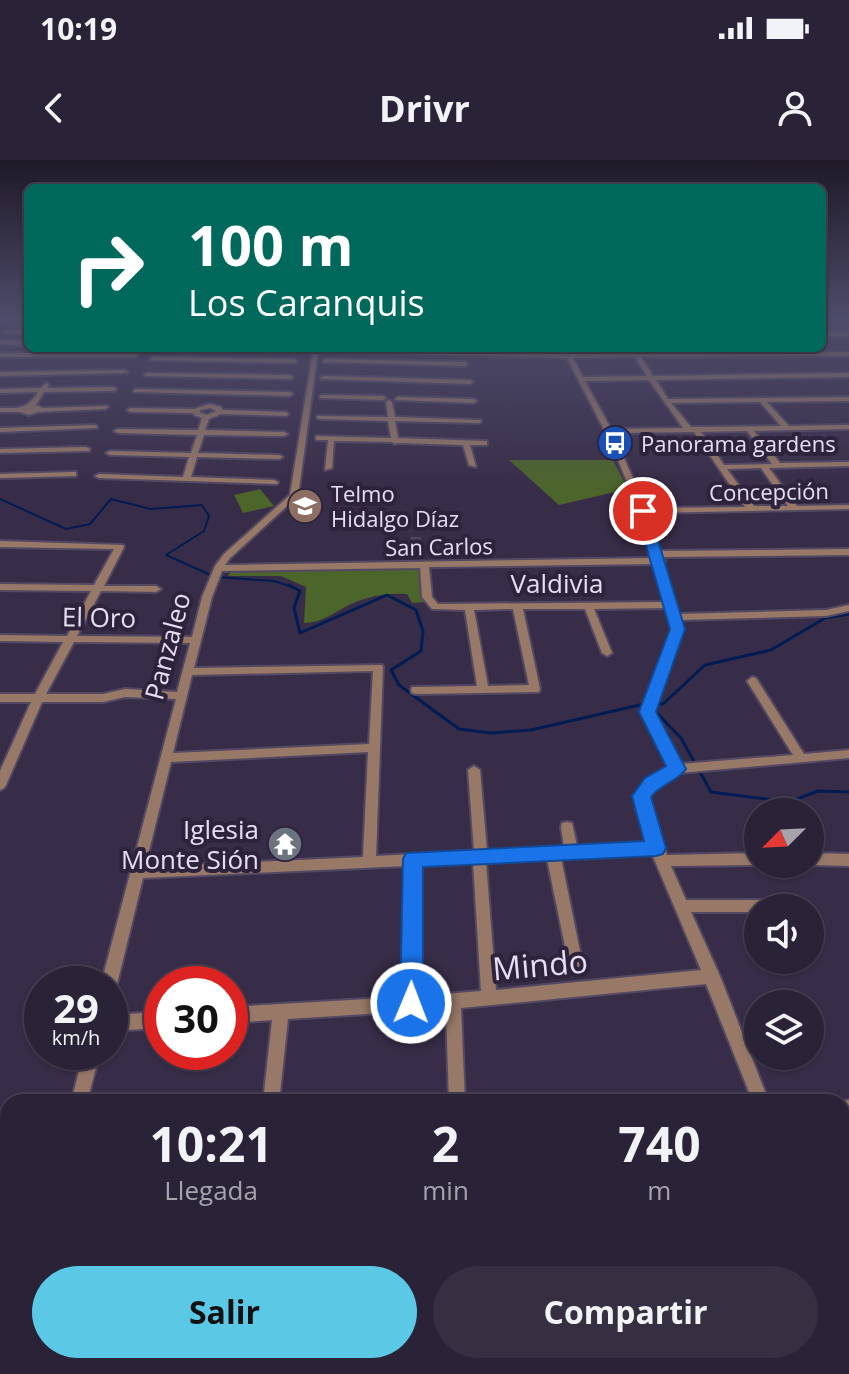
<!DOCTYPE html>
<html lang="es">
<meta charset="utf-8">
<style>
body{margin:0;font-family:"Open Sans",sans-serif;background:#362f42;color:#f1f3f6;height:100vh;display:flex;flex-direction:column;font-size:30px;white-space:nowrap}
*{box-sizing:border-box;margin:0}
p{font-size:26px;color:#a5a4ad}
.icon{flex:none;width:44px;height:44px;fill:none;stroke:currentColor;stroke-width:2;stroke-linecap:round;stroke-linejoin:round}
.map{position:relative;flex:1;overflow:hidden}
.panel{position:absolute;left:0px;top:934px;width:850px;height:280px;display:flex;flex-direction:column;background:#2a2236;border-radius:24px 24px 0 0;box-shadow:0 2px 6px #0004,0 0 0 2px #463f51}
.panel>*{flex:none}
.banner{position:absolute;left:24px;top:24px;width:802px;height:168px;border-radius:12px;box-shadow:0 2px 6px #0004,0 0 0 2px #463f51;background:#00695c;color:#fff;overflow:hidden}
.needle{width:52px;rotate:246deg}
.tools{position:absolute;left:744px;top:638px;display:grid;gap:16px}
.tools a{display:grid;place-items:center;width:80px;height:80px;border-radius:50%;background:#2a2236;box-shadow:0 2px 6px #0004,0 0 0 2px #463f51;font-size:40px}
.speed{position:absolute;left:24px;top:806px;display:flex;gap:16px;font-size:40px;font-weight:700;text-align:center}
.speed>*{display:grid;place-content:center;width:104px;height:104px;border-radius:50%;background:#2a2236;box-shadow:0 2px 6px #0004,0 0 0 2px #463f51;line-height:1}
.speed small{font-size:20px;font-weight:400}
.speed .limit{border:12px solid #d22;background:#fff;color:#111}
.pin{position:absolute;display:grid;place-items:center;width:68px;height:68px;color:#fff;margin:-34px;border:4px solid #fff;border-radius:50%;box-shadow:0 2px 8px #0007}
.me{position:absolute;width:88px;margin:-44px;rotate:1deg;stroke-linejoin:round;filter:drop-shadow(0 0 6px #0008)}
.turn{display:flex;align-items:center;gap:28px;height:168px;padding:0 32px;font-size:36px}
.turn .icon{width:104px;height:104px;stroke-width:2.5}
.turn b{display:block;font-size:56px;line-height:68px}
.eta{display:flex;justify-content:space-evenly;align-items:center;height:136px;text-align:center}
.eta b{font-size:48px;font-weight:700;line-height:56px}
.cta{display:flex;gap:16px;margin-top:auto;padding:16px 32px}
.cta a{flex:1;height:92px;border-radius:48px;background:#5bc8e6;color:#111;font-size:32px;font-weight:700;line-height:92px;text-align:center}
.cta a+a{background:#362f42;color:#f1f3f6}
.status{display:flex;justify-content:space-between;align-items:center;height:56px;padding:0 40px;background:#2a2236;direction:ltr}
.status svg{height:22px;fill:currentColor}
header{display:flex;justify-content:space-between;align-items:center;height:104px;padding:0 32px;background:#2a2236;font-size:36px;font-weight:700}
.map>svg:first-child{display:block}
</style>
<div class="status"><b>10:19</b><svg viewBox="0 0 49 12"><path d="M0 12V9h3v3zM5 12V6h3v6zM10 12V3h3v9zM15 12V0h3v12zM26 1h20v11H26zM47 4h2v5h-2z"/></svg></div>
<header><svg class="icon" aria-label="back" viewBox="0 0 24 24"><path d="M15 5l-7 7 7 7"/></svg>Drivr<svg class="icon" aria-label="person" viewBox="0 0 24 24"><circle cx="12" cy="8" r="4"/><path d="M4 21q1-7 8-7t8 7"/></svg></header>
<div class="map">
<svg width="849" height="1214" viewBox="0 0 849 1214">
<rect width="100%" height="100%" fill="#382d48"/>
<!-- green -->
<g fill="#4c652b">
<polygon points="509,300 613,300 628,329 559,345"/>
<polygon points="260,329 274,346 243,353 234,335"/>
<path d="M419 408 426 442 412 443 407 434C387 433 369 436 351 444 335 452 322 463 304 463L306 427 281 416H228L232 410Z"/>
</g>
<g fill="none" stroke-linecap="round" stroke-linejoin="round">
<!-- stream-far1 -->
<polyline stroke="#001c52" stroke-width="2" points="0,339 66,369 90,364 111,339 151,349 202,345 209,356 204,371 166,395 215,417 274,421 293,427"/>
<!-- stream -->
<g stroke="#001c52" stroke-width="3">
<polyline points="289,425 300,431 294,448 300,473 387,435 416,450 423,471 421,491 391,510 399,525 459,569 491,573 531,570 644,544"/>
<polyline points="652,544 663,544 705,505 771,490 825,458 849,454"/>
<polyline points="653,549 681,578 711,632 789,642 818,631 849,632"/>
</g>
<!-- minor casing -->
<g stroke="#544963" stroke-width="4">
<g id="minor">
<polygon points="0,160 4,160 0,162"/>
<polygon points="7,170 28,170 28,174 5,173"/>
<rect x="822" y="172" width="27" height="4"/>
<polygon points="0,180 28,181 28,185 0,184"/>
<path d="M245 188 565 194 562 188H568L571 194 849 192V196L641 197 653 216 849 213V217L656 220 668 239 849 237V241L767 242 789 266 849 265V269L754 271 780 303 849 302V306L769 308 797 346 849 345V349L648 353 659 391 849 389V395L661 397 665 401 663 403 678 454 826 450 849 445V451L826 456 680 460 682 474 653 552 680 604 793 595 747 521 752 517 756 518 804 594 849 590V598L679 613 657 625 648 634 651 658 667 695 758 693V705L671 706 686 740H803L808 742 810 746 809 748H758V752H691L720 816 769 942H753L706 824 461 848 465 942H449L446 849 288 859 279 942H263L272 860 230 863V847L403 837 406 706 143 718 117 824 114 829 110 831V824H101L176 539 125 537 103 542H42L6 625 4 628 0 630V611L31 542H0V534H35L63 482 0 481V475L67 476 91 431 0 430V424L94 425 114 389 0 387V381L123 385 124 387 104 426H156L161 429 156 432 101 431 77 476 192 477 202 437 215 406 224 394 290 335 313 191 248 190ZM318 192 567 198 611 283 639 351 653 398 225 405 230 398 298 336ZM635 197 647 216 583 217 573 198ZM649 220 683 268 611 269 585 221ZM760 242 781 266 691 267 671 243ZM747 271 772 304 724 305 701 272ZM694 272 745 347 646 348 613 273ZM761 308 788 346H754L727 309ZM654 404 665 442 438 444 432 437 429 407ZM420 408 422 437 432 449 465 450 477 526 412 527 411 530 412 533 416 534 539 532 540 529 523 449H585L602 493 607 496 612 493 594 449 667 448 672 474 641 552 670 607 648 619 636 634V648L648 683 577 686 572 663 567 662 562 663 561 667 564 687 487 691 480 610 474 606 468 610 474 691 376 696 383 507 382 505 194 508 212 437 222 411ZM513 449 529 525 488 526 474 450ZM74 482 190 483 177 532 125 529 103 534H46ZM373 511 369 584 173 593 192 515ZM368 592 363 697 145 707 171 602ZM652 694 701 810 496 830 486 702 547 699 568 801 570 806 575 808 580 806 582 801 561 698ZM473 702 481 831 419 836 420 705Z"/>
<polygon points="0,193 135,193 138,195 135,197 0,197"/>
<polygon points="152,197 294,199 297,201 294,203 150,200"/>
<polygon points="325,199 465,202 468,204 465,206 323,202"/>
<polygon points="125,210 128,212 127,213 0,216 0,212"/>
<polygon points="147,213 290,215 293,217 290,219 145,216 144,215"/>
<polygon points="323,216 470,220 473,222 470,224 321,219 320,218"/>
<path d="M46 223 49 225 47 228 114 227 117 229 114 231 44 232 36 245 43 248 107 246 108 247 105 249 38 252 29 255 20 252H0V248C20 248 26 250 38 232L0 233V229L41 228Z"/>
<polygon points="136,229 290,232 293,234 290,236 134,232 134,230"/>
<polygon points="322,235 383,236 386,238 383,240 320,238 320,236"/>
<polygon points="398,237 474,239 477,241 474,243 396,240 395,239"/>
<polygon points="389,240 392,242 395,257 481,260 481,262 479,263 395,261 398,278 487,281 487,285 470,285 476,307 469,305 463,285 398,283 395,284 392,282 334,281 332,308 325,310 328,280 316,280 316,276 391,278 388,261 319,259 317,258 317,256 388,257 386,242"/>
<path d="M210 244 221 247 223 250 286 252 289 254 286 256 221 254 209 259 205 270 284 272 288 274 284 276 204 275 198 293 279 295 283 297 279 299 197 297 191 317 274 320 278 322 277 324 99 318 95 316 99 314 183 317 189 297 110 295 106 293 110 291 191 293 197 275 118 273 114 271 118 269 198 270 202 258 194 255 193 253 130 252 127 250 130 248 194 249ZM210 248 216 251 207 255 200 253V250Z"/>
<polygon points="95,265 97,266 97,268 0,272 0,268"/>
<polygon points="86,287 90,289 89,291 0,293 0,289"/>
<polygon points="73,312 76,312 76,316 0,318 0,314"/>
<polygon points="810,693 849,694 849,706 810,705"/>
<polygon points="162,852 162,868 110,871 110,855"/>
<polygon points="84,892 100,892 87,942 71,942"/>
<polygon points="849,940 849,956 842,957 842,942 838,942"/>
<polygon points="8,1009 8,1027 0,1028 0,1010"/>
<polygon points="8,1198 8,1206 23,1206 20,1214 0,1214 6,1199"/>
<polygon points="234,1206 254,1206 253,1214 233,1214"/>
<rect x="465" y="1206" width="20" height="8"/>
<polygon points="709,1206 729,1206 731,1214 711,1214"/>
</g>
</g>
<!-- minor -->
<use href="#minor" fill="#987967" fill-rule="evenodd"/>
</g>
<!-- wall -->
<g fill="#453a53">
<polygon points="572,188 582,188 582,191 573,191"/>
<rect x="410" y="376" width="12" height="21"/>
</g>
<!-- shaded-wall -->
<polygon fill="#383044" points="42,1206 51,1206 50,1211 56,1212 56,1214 47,1214 40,1211"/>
<!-- building -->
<g fill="#504461" stroke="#383044" stroke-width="2">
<rect x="410" y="376" width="12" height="9"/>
<polygon points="17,1206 42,1206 40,1211 47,1211 47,1214 15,1214"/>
</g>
<!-- sky -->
<linearGradient id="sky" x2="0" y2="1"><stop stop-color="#1f1928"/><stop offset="0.48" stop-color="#4d4c6a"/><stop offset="1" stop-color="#4d4c6a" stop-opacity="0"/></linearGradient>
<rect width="849" height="330" fill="url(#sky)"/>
<!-- route -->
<path fill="#1a73e8" stroke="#114b97" stroke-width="2" d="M643 347 649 351 685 469 656 552 686 609C678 621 661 624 651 637L666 688 663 694 656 696 423 707V843L419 851 411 854 403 851 400 843 403 699 406 693 644 681 632 636 645 618 666 606 639 552 670 469 636 351Z"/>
<!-- icons -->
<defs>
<g id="bus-disc" transform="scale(1.8)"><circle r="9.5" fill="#1a4fb4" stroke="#2e233d"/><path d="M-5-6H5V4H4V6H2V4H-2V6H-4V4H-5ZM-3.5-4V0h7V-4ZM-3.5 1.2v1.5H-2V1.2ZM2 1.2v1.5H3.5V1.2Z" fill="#fff"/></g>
<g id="school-disc" transform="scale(1.8)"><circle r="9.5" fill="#8d6e63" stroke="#2e233d"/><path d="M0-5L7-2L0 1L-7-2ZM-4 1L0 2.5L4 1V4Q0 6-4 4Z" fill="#fff"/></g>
<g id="temple-disc" transform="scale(1.8)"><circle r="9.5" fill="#6b7280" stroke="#2e233d"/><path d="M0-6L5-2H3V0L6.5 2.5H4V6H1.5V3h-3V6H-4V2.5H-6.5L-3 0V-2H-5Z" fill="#fff"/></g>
</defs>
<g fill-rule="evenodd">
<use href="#bus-disc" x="615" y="283"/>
<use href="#school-disc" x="305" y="346"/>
<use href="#temple-disc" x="285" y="684"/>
</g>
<g text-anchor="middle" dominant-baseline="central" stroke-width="8" stroke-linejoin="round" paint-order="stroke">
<!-- far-poi labels -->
<g font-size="22" fill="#e6dff1" stroke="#2e233d" text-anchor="start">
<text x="641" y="283">Panorama gardens</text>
<text x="331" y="333">Telmo<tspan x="331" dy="25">Hidalgo Díaz</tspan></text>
</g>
<!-- far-street labels -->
<g font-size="22" fill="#e6dff1" stroke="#2e233d">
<text transform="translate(769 331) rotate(-1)">Concepción</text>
<text transform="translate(439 386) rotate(-1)">San Carlos</text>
</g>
<!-- street labels -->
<g font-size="26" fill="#e6dff1" stroke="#2e233d">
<text x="557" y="423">Valdivia</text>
<text transform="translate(99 457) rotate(1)">El Oro</text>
<text transform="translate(167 486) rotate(-75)">Panzaleo</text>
</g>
<!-- poi labels -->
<g font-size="26" fill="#e6dff1" stroke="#2e233d" text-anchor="end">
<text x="259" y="669">Iglesia<tspan x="259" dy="30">Monte Sión</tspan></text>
</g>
<!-- near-street labels -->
<g font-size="32" fill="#e6dff1" stroke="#2e233d">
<text transform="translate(540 804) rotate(-5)">Mindo</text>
</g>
</g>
</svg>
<div class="tools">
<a><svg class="needle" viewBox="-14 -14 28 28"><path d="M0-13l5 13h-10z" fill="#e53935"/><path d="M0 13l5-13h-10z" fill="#a5a4ad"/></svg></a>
<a><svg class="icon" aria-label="sound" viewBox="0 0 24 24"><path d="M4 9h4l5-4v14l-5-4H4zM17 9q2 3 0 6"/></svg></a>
<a><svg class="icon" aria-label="layers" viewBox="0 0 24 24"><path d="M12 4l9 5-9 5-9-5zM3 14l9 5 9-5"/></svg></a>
</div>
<div class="speed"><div>29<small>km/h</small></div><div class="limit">30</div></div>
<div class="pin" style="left:643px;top:351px;background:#d93025"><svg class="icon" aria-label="arrive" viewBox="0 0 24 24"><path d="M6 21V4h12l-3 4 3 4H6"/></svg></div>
<svg class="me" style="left:411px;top:843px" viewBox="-20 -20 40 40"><circle r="17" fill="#1a73e8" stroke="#fff" stroke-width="3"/><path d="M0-11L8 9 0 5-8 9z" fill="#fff"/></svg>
<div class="banner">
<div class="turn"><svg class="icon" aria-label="right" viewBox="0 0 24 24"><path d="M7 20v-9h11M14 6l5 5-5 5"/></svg><div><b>100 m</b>Los Caranquis</div></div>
</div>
<section class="panel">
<div class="eta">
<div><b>10:21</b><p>Llegada</p></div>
<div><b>2</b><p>min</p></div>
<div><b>740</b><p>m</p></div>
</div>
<div class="cta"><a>Salir</a><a>Compartir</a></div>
</section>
</div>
